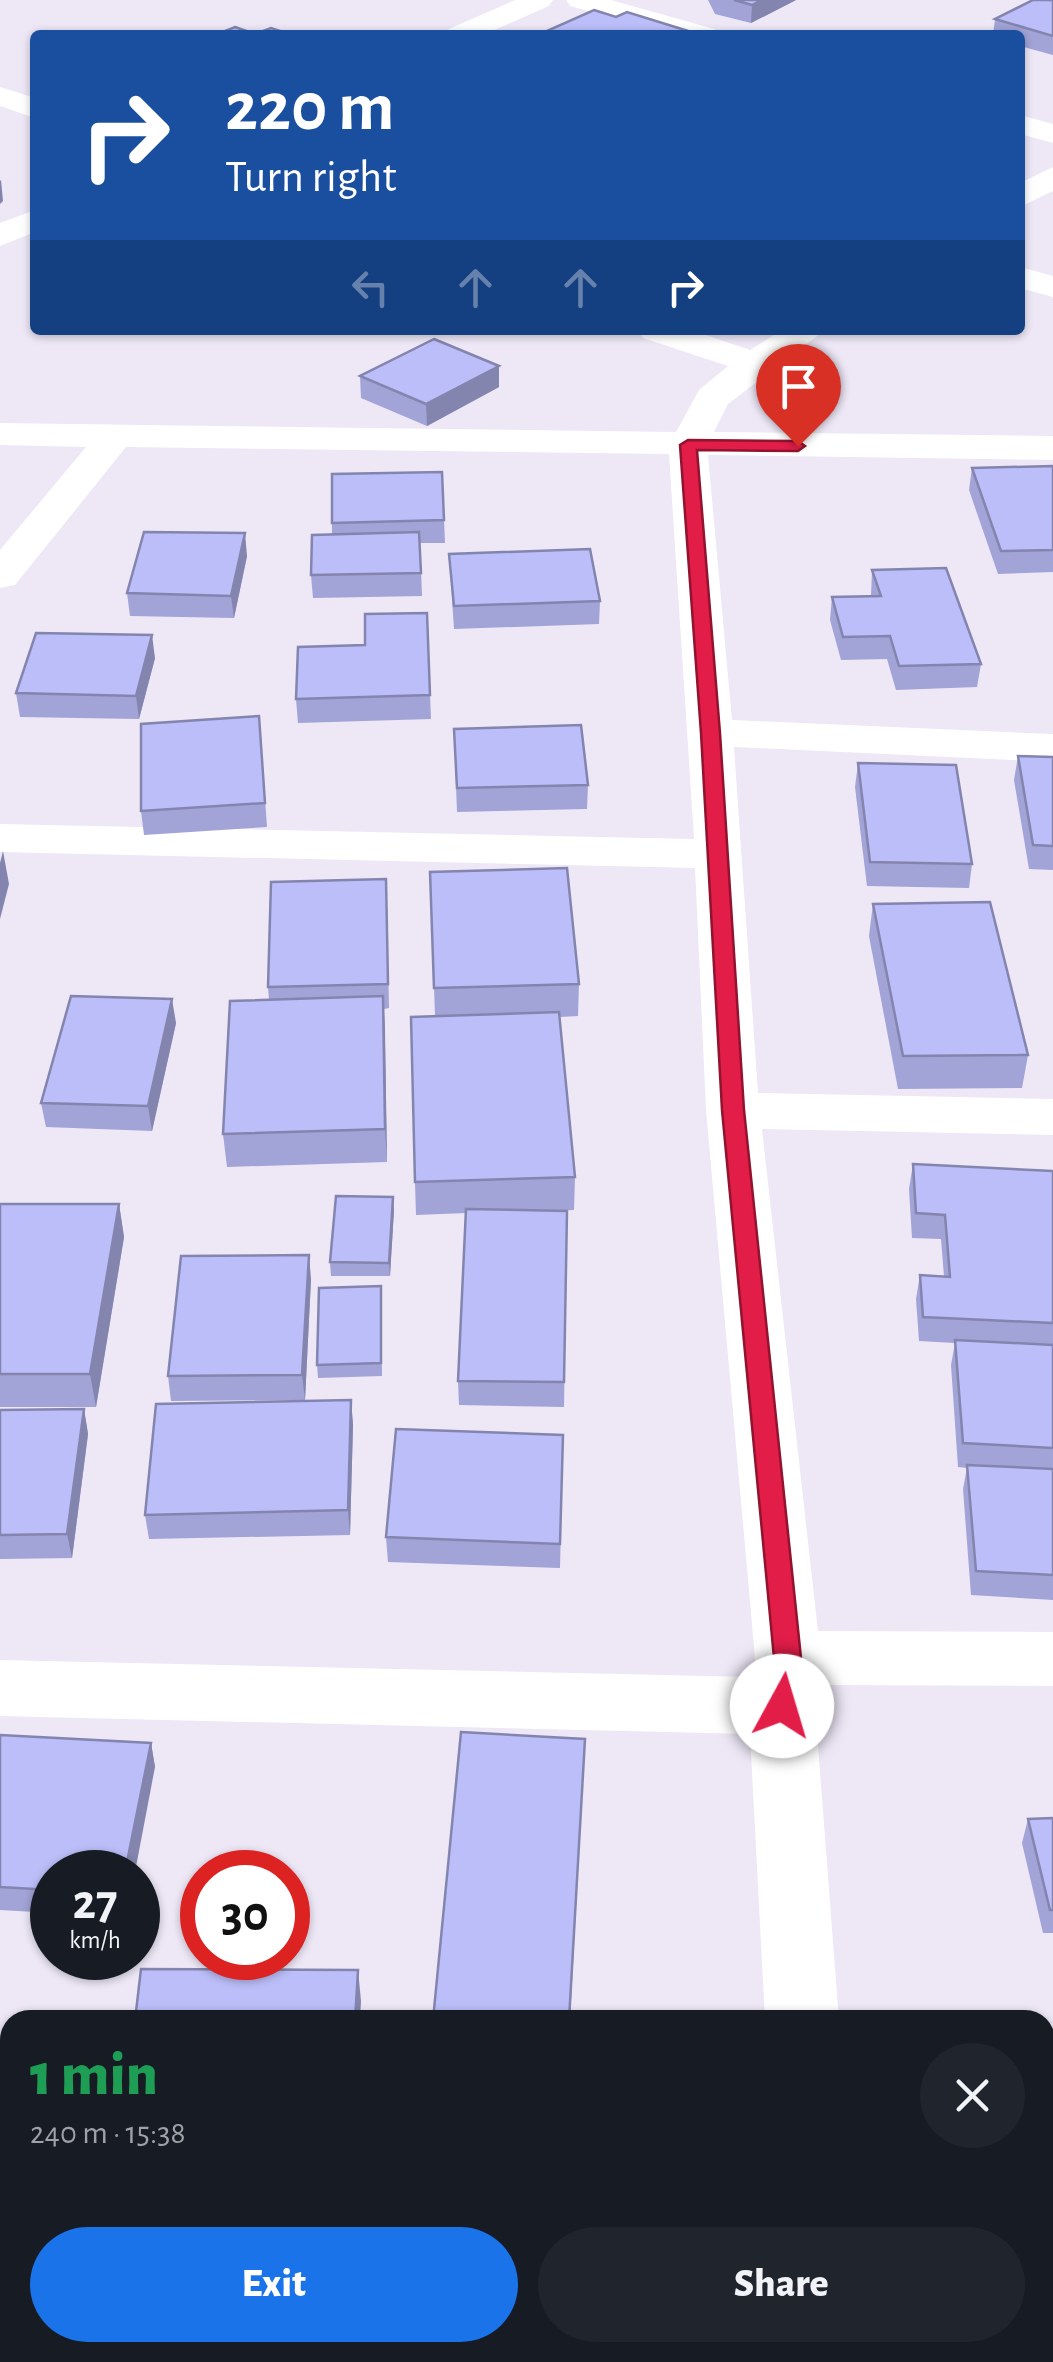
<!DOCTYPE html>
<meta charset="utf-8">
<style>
body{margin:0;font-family:"Alegreya Sans",sans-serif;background:#20242c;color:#f1f3f6;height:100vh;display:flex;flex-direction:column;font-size:38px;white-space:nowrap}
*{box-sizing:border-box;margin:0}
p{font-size:32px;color:#9ea1a6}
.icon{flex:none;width:55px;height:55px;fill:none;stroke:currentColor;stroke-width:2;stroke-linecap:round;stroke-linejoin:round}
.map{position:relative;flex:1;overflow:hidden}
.sheet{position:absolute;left:0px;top:2010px;width:1055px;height:352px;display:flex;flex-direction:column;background:#171b24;border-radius:30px 30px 0 0;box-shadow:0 2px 8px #0004}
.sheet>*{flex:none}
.banner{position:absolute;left:30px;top:30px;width:995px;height:305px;border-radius:10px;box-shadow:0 2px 8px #0004;background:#1a4fa0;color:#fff;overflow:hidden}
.speed{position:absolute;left:30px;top:1850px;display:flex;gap:20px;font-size:50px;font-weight:700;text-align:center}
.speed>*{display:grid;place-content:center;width:130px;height:130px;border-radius:50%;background:#171b24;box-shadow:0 2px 8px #0004;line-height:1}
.speed small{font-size:25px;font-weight:400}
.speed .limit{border:15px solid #d22;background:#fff;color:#111}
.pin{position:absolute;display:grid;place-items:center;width:85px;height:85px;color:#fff;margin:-102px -42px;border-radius:50% 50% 50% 0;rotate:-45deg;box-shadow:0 0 10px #0007}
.pin .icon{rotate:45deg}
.me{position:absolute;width:110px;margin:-55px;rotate:6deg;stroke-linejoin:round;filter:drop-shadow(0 0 8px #0008)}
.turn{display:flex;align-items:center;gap:35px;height:210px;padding:0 30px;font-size:45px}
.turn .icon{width:130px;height:130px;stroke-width:2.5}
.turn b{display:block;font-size:70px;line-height:85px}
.lanes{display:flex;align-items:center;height:95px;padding:0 30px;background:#0003;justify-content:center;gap:50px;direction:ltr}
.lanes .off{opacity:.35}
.round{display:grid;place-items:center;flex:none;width:105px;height:105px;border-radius:52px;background:#20242c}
.headline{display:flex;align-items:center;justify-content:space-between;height:170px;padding:0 30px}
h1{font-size:60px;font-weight:800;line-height:75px;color:#1e9e55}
.button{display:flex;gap:20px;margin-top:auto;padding:20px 30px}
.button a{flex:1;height:115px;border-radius:60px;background:#1a73e8;color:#fff;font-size:40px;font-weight:800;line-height:115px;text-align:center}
.button a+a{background:#20242c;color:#f1f3f6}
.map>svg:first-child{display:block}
</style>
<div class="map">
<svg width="1053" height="2362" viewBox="0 0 1053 2362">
<rect width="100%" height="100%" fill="#ede7f6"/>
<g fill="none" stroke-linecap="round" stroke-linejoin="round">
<!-- street -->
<g fill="#fff" fill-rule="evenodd">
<polygon points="515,0 553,0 549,6 483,35 444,35 449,29"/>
<polygon points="566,0 611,0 714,29 719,35 672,35 570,6"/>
<polygon points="0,87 35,98 35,118 0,106"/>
<polygon points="1020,115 1053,124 1053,143 1020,134"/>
<polygon points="1053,167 1053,191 1020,207 1020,183"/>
<polygon points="35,210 35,232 0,246 0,223"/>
<polygon points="1020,267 1053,276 1053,297 1020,288"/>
<polygon points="638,330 691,330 750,350 782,330 825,330 728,404 714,432 1053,436 1053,460 708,455 732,720 1053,734 1053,762 734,747 758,1093 1053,1099 1053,1135 762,1129 818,1631 1053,1632 1053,1686 818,1685 815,1706 839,2020 765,2020 750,1734 0,1716 0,1660 752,1677 755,1658 706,1110 695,868 0,852 0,824 694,839 669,454 126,447 15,585 0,588 0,550 86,447 0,445 0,423 676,432 699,390 728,366 643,338"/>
<polygon points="781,2352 863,2352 864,2362 782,2362"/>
</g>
</g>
<!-- wall -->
<g fill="#a2a3d6">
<polygon points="708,0 796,0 751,23 715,14"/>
<polygon points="1053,0 1053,55 1020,46 1020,35 993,35 995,19"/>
<polygon points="499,366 499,387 427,426 361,398 360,376"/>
<polygon points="1053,466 1053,572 998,574 969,490 972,468"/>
<polygon points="442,472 445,543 420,543 422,596 313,598 311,575 332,534 332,523"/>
<polygon points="449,554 600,601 599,624 454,629"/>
<polygon points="247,556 234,618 130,616 127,593"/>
<polygon points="872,570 981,664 977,687 896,690 887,659 841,660 830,620 832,597 871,596"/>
<polygon points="155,658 139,719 20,717 16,693"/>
<polygon points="430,695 431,719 298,723 296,699"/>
<polygon points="259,716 267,827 144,835 141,811"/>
<polygon points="454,729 588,785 587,809 457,812"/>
<polygon points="1018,756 1053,757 1053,870 1029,869 1014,780"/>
<polygon points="858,763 972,864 969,888 867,886 855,787"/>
<polygon points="430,872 579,984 578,1016 560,1017 575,1177 574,1210 542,1211 567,1211 564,1407 459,1405 458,1381 466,1213 416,1215 415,1182 435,1016"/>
<polygon points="387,903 389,1008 384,1009 387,1162 227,1167 223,1134 269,1000 268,987"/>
<polygon points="873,904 1028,1055 1022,1088 898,1089 869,936"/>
<polygon points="176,1023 152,1131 46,1127 41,1103"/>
<polygon points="913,1164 1053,1171 1053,1600 971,1595 963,1489 967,1468 958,1467 951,1365 955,1343 919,1341 916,1299 920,1275 944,1276 941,1239 912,1238 909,1189"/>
<polygon points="0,1204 119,1204 124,1237 96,1407 0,1407"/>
<polygon points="394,1210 390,1276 331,1276 330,1262"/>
<polygon points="311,1279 305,1400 171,1401 168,1376"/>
<polygon points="381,1286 382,1376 318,1378 317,1365"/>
<polygon points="351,1400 353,1425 350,1535 149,1539 145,1515"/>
<polygon points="84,1409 88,1434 72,1558 0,1559 0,1410"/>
<polygon points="563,1435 560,1568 388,1562 386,1537"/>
<polygon points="0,1735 151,1743 155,1767 52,1872 52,1913 0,1910"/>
<polygon points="1053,1818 1053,1933 1043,1933 1022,1843 1028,1819"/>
</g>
<!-- shaded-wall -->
<g fill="#8485ae">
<polygon points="762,0 796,0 751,23 752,5"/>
<polygon points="1,180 3,201 0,204 0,181"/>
<polygon points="499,366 499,387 427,426 426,404"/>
<polygon points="245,533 247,556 234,618 231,596"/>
<polygon points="152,635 155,658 139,719 136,696"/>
<polygon points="3,851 9,884 0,919 0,863"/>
<polygon points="383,996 385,1029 387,1162 385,1129"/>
<polygon points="172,999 176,1023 152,1131 148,1106"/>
<polygon points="393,1197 394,1210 390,1276 389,1263"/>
<polygon points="119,1204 124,1237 96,1407 90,1374"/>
<polygon points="309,1255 311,1279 305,1400 302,1375"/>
<polygon points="351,1400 353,1425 350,1535 348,1510"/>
<polygon points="84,1409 88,1434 72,1558 67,1534"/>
<polygon points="585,1739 570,2020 569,2020"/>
<polygon points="151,1743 155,1767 135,1872 125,1872"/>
<polygon points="358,1970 361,2001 360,2020 355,2020"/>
<polygon points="59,2352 65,2352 68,2362 57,2362"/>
</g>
<!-- building -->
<g fill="#bcbef9" stroke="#8485ae" stroke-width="2.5">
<polygon points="734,0 762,0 752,5"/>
<polygon points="1033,0 1053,0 1053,36 995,19"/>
<polygon points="594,10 616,17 627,12 685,30 673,35 545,35 540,34"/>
<polygon points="235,27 255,34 271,28 283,32 279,35 215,35"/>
<polygon points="434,339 499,366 426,404 360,376"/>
<polygon points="1053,466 1053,550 1001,551 972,468"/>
<polygon points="442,472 444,520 332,523 332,474"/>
<polygon points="144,532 245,533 231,596 127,593"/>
<polygon points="419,532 421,573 311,575 312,535"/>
<polygon points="590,549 600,601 454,606 449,554"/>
<polygon points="946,568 981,664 899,666 890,636 843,637 832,597 881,596 872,570"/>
<polygon points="427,613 430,695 296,699 298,647 365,645 365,614"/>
<polygon points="36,633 152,635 136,696 16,693"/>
<polygon points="259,716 265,803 141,811 141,724"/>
<polygon points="581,725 588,785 457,788 454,729"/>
<polygon points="1018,756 1053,757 1053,846 1033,845"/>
<polygon points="858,763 956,765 972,864 870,862"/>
<polygon points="567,868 579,984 434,988 430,872"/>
<polygon points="386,879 388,984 268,987 271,882"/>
<polygon points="990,902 1028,1055 903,1056 873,904"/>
<polygon points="71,996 172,999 148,1106 41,1103"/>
<polygon points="383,996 385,1129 223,1134 230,1001"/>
<polygon points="559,1012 575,1177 415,1182 411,1017"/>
<polygon points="913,1164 1053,1171 1053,1323 923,1317 920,1275 950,1277 945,1215 916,1213"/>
<polygon points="336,1196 393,1197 389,1263 330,1262"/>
<polygon points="0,1204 119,1204 90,1374 0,1374"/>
<polygon points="466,1209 567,1211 564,1382 458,1381"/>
<polygon points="309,1255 302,1375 168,1376 181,1256"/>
<polygon points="381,1286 381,1363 317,1365 319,1288"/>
<polygon points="955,1340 1053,1345 1053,1448 963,1443"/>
<polygon points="351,1400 348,1510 145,1515 156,1404"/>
<polygon points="84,1409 67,1534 0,1535 0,1410"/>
<polygon points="396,1429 563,1435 560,1544 386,1537"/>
<polygon points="967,1465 1053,1469 1053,1575 976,1571"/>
<polygon points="461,1732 585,1739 569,2020 433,2020"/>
<polygon points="0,1735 151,1743 125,1872 52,1872 52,1890 0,1887"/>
<polygon points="1053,1818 1053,1910 1050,1910 1028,1819"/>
<polygon points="141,1969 358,1970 355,2020 135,2020"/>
<polygon points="0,2336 10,2337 10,2352 59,2352 57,2362 0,2362"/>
<polygon points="116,2352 342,2352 340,2362 114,2362"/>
<polygon points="379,2352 632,2352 631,2362 378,2362"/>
</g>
<!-- route -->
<polygon fill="#e11d48" stroke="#92132f" stroke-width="2.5" points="688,440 798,441 805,446 798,451 697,450 720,733 744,1110 801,1658 792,1714 782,1717 772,1714 768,1706 774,1658 722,1110 701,733 680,445"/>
</svg>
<div class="speed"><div>27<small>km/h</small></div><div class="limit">30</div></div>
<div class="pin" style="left:798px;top:446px;background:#d93025"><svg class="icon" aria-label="arrive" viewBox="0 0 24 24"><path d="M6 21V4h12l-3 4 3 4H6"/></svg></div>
<svg class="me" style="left:782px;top:1706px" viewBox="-20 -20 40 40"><circle r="19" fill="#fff"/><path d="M0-13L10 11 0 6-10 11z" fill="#e11d48"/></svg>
<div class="banner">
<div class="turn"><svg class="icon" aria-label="right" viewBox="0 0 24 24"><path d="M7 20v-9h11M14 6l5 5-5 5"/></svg><div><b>220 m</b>Turn right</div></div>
<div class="lanes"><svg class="icon off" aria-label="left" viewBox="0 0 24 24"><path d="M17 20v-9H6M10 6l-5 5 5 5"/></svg><svg class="icon off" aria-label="ahead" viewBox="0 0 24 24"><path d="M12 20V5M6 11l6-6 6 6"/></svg><svg class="icon off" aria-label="ahead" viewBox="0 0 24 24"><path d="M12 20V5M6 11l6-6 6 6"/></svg><svg class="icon" aria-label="right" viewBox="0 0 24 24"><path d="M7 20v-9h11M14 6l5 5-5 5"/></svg></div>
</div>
<section class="sheet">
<div class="headline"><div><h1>1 min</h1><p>240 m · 15:38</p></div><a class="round"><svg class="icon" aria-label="close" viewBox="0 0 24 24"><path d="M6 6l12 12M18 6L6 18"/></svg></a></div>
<div class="button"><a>Exit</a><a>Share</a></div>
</section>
</div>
